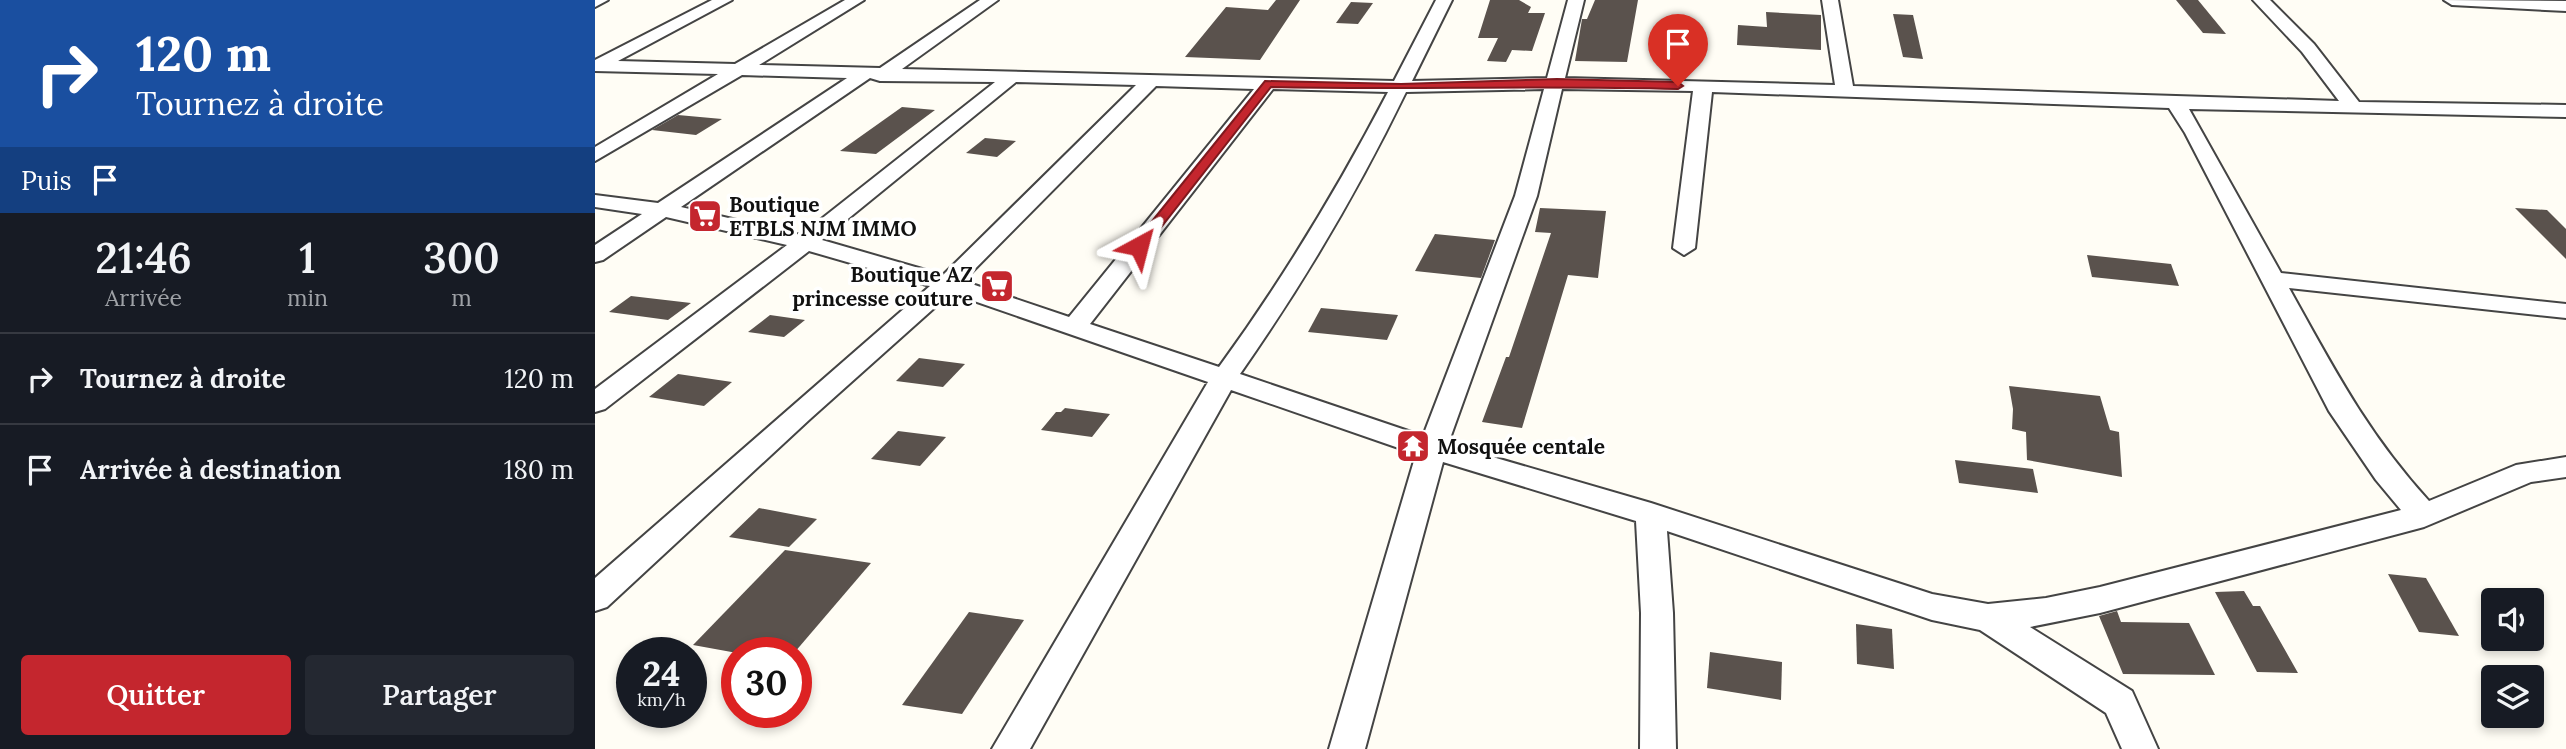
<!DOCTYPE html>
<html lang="fr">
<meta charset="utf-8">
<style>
body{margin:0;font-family:Lora,serif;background:#242831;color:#f1f3f6;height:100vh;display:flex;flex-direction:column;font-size:26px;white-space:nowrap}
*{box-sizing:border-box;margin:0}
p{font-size:23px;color:#9ea1a6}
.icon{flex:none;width:38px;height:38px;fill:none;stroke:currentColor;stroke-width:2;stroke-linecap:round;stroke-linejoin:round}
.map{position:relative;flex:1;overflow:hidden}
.side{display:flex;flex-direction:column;background:#171b24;width:595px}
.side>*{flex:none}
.hud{background:#1a4fa0;color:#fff;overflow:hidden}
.fabs{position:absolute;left:1886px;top:588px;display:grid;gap:14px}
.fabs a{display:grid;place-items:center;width:63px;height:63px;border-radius:7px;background:#171b24;box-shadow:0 4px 10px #0003;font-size:35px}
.speed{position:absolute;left:21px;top:637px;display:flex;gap:14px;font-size:35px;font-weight:700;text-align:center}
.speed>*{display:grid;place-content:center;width:91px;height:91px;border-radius:50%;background:#171b24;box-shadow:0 4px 10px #0003;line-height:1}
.speed small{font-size:18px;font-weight:400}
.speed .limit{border:10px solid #d22;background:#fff;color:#111}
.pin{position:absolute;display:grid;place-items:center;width:60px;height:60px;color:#fff;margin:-72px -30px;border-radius:50% 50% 50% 0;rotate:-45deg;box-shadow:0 0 7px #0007}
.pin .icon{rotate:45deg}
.me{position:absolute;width:77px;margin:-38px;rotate:38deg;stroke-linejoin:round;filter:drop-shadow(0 0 5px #0008)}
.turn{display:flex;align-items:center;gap:24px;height:147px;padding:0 21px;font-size:32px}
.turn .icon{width:91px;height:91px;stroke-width:2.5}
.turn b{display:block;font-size:49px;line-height:60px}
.then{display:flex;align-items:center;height:66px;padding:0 21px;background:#0003;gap:14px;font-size:26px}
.eta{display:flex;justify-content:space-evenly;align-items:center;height:119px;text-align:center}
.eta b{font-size:42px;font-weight:600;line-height:49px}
.primary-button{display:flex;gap:14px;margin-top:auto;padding:14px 21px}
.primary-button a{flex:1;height:80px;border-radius:7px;background:#c4262e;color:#fff;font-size:28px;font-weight:600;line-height:80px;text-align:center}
.primary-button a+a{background:#242831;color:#f1f3f6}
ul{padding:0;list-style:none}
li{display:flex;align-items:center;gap:21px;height:91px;padding:0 21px;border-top:2px solid #363941}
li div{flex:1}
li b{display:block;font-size:26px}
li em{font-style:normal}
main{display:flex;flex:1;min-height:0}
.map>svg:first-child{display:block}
</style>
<main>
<section class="side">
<div class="hud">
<div class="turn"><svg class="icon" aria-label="right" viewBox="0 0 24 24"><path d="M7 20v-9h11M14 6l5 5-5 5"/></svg><div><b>120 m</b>Tournez à droite</div></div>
<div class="then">Puis<svg class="icon" aria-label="arrive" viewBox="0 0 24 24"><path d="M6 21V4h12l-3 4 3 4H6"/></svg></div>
</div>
<div class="eta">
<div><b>21:46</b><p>Arrivée</p></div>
<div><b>1</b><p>min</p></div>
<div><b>300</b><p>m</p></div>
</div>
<ul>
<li><svg class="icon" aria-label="right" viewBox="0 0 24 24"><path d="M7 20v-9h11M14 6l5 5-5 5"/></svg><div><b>Tournez à droite</b></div><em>120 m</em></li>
<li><svg class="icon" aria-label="arrive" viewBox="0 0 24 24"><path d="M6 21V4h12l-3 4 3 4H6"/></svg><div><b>Arrivée à destination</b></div><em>180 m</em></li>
</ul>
<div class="primary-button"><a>Quitter</a><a>Partager</a></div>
</section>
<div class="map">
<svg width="1971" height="749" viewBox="0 0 1971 749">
<rect width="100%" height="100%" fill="#fffdf5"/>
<!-- building -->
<g fill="#5a524d">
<polygon points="681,0 705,0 665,60 590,57 631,7 673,10"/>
<polygon points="895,0 924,0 936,7 933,13 950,13 937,51 917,50 911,62 892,61 903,38 883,38"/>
<polygon points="1000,0 1043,0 1032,62 980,61 987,19 992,19"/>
<polygon points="1581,0 1603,0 1631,34 1608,33"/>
<polygon points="756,2 778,3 763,24 741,23"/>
<polygon points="1171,12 1226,15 1226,50 1142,45 1143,25 1172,27"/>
<polygon points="1298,14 1318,15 1328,59 1308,57"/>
<polygon points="307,107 340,110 281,154 245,151"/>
<polygon points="83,115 127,119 101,135 57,130"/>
<polygon points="390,138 421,141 402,157 371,153"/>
<polygon points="945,208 1011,211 1003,278 973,275 927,428 887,422 911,357 914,357 956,233 940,232"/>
<polygon points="1920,208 1952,210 1971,229 1971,259"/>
<polygon points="840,234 900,240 886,278 820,271"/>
<polygon points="1492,255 1576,264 1584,286 1497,277"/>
<polygon points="36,296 96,303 73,320 14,312"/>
<polygon points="726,308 803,315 792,340 713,332"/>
<polygon points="175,315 210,320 189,337 153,332"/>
<polygon points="324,358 370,364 348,387 301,381"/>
<polygon points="83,374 137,382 109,406 54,397"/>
<polygon points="1414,386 1505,396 1515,430 1524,432 1527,477 1432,460 1431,432 1417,429 1418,409"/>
<polygon points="470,408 515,414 497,437 446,430 461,412 466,412"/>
<polygon points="303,431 351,437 325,466 276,459"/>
<polygon points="1360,460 1438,469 1443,493 1364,483"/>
<polygon points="164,508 222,519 194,547 134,537"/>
<polygon points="190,550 276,563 199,653 142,653 98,645"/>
<polygon points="1793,574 1831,578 1864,636 1824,632"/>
<polygon points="1649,591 1658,606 1665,606 1703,673 1662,672 1620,592"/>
<polygon points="1522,611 1526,622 1594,623 1620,675 1528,674 1504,616"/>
<polygon points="374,612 429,620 367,714 307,705"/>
<polygon points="1261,624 1297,629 1299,669 1262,664"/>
<polygon points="1115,652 1187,662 1186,700 1112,688"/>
</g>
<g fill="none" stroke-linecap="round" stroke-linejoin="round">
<!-- minor casing -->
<g stroke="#444" stroke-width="4">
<g id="minor">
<polygon points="0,0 13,0 0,7"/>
<path d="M117 0H137L23 61 140 64 250 0H269L164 65 285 68 385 0H403L307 69 799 81 841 0H857L817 81 952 78 973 0H989L970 78 1240 85 1227 0H1243L1258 86 1744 101 1707 52 1658 0H1675L1719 44 1764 102 1971 105V117L1594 109 1686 273 1971 304V318L1694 288C1738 367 1772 433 1834 501L1921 465 1971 457V477L1936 482 1829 527 1505 613 1435 627 1537 691 1563 749H1527L1511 713 1385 630 1337 620 1072 531 1078 613 1081 749H1045L1046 613 1041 521 848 462 770 749H734L821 454 636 390 435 749H397L613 382 356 293 215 419 12 607 0 611V578L335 286 214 251 10 409 0 412V389L192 245 71 217 8 260 0 262V245L47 214 0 207V195L63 203 252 78 147 75 0 161V147L123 74 0 71V60ZM275 78 285 81 400 82 206 235 86 207ZM421 82 541 85 348 275 227 240ZM561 86 659 89 474 317 368 281ZM678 89 793 92C743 188 688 279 624 367L495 324ZM949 89 920 196 828 436 645 374C708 284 763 191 811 92ZM967 89 1098 91 1078 248 1089 255 1100 248 1117 92 1574 108 1590 133 1734 411 1781 480 1806 510 1505 587 1451 598 1393 604 1337 594 1056 503 853 444 942 196Z"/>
<polygon points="1849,0 1971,1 1971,11 1857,5"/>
</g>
</g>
<!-- minor -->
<use href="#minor" fill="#fff" fill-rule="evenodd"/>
</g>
<!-- route -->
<path fill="#c4262e" stroke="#7f191e" stroke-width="2" d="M962 79 1083 82 1088 86 1083 89C947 85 812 90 676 87L549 249 537 246 670 81 806 84Z"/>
<!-- icons -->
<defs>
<g id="supermarket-square" transform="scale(1.75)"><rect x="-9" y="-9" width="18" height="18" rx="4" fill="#c4262e" stroke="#fff"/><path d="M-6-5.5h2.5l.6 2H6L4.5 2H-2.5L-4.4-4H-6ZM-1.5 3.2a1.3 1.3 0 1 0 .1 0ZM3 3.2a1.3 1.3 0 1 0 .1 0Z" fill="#fff"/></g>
<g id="temple-square" transform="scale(1.75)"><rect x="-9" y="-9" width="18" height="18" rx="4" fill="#c4262e" stroke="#fff"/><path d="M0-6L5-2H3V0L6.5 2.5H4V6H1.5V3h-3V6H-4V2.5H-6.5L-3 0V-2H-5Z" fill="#fff"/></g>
</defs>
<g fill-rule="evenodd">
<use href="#supermarket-square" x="110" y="216"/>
<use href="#supermarket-square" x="402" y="286"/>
<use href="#temple-square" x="818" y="446"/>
</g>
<g text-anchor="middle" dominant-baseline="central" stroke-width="7" stroke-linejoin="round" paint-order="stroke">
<!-- poi labels -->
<g font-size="21" font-weight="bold" fill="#111" stroke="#fff" text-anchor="start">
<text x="134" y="204">Boutique<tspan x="134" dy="24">ETBLS NJM IMMO</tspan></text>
<text x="378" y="274" text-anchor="end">Boutique AZ<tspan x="378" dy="24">princesse couture</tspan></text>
<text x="842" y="446">Mosquée centale</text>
</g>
</g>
</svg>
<div class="fabs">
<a><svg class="icon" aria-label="sound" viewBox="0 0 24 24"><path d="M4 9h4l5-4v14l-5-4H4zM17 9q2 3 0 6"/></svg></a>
<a><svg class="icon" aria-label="layers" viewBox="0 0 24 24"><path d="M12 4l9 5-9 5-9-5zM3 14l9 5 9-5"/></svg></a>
</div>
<div class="speed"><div>24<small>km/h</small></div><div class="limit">30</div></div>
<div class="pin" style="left:1083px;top:86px;background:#d93025"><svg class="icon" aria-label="arrive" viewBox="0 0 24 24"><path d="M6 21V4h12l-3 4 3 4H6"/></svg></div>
<svg class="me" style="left:544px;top:246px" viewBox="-20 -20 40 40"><path d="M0-17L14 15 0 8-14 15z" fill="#c4262e" stroke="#fff" stroke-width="4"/></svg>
</div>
</main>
